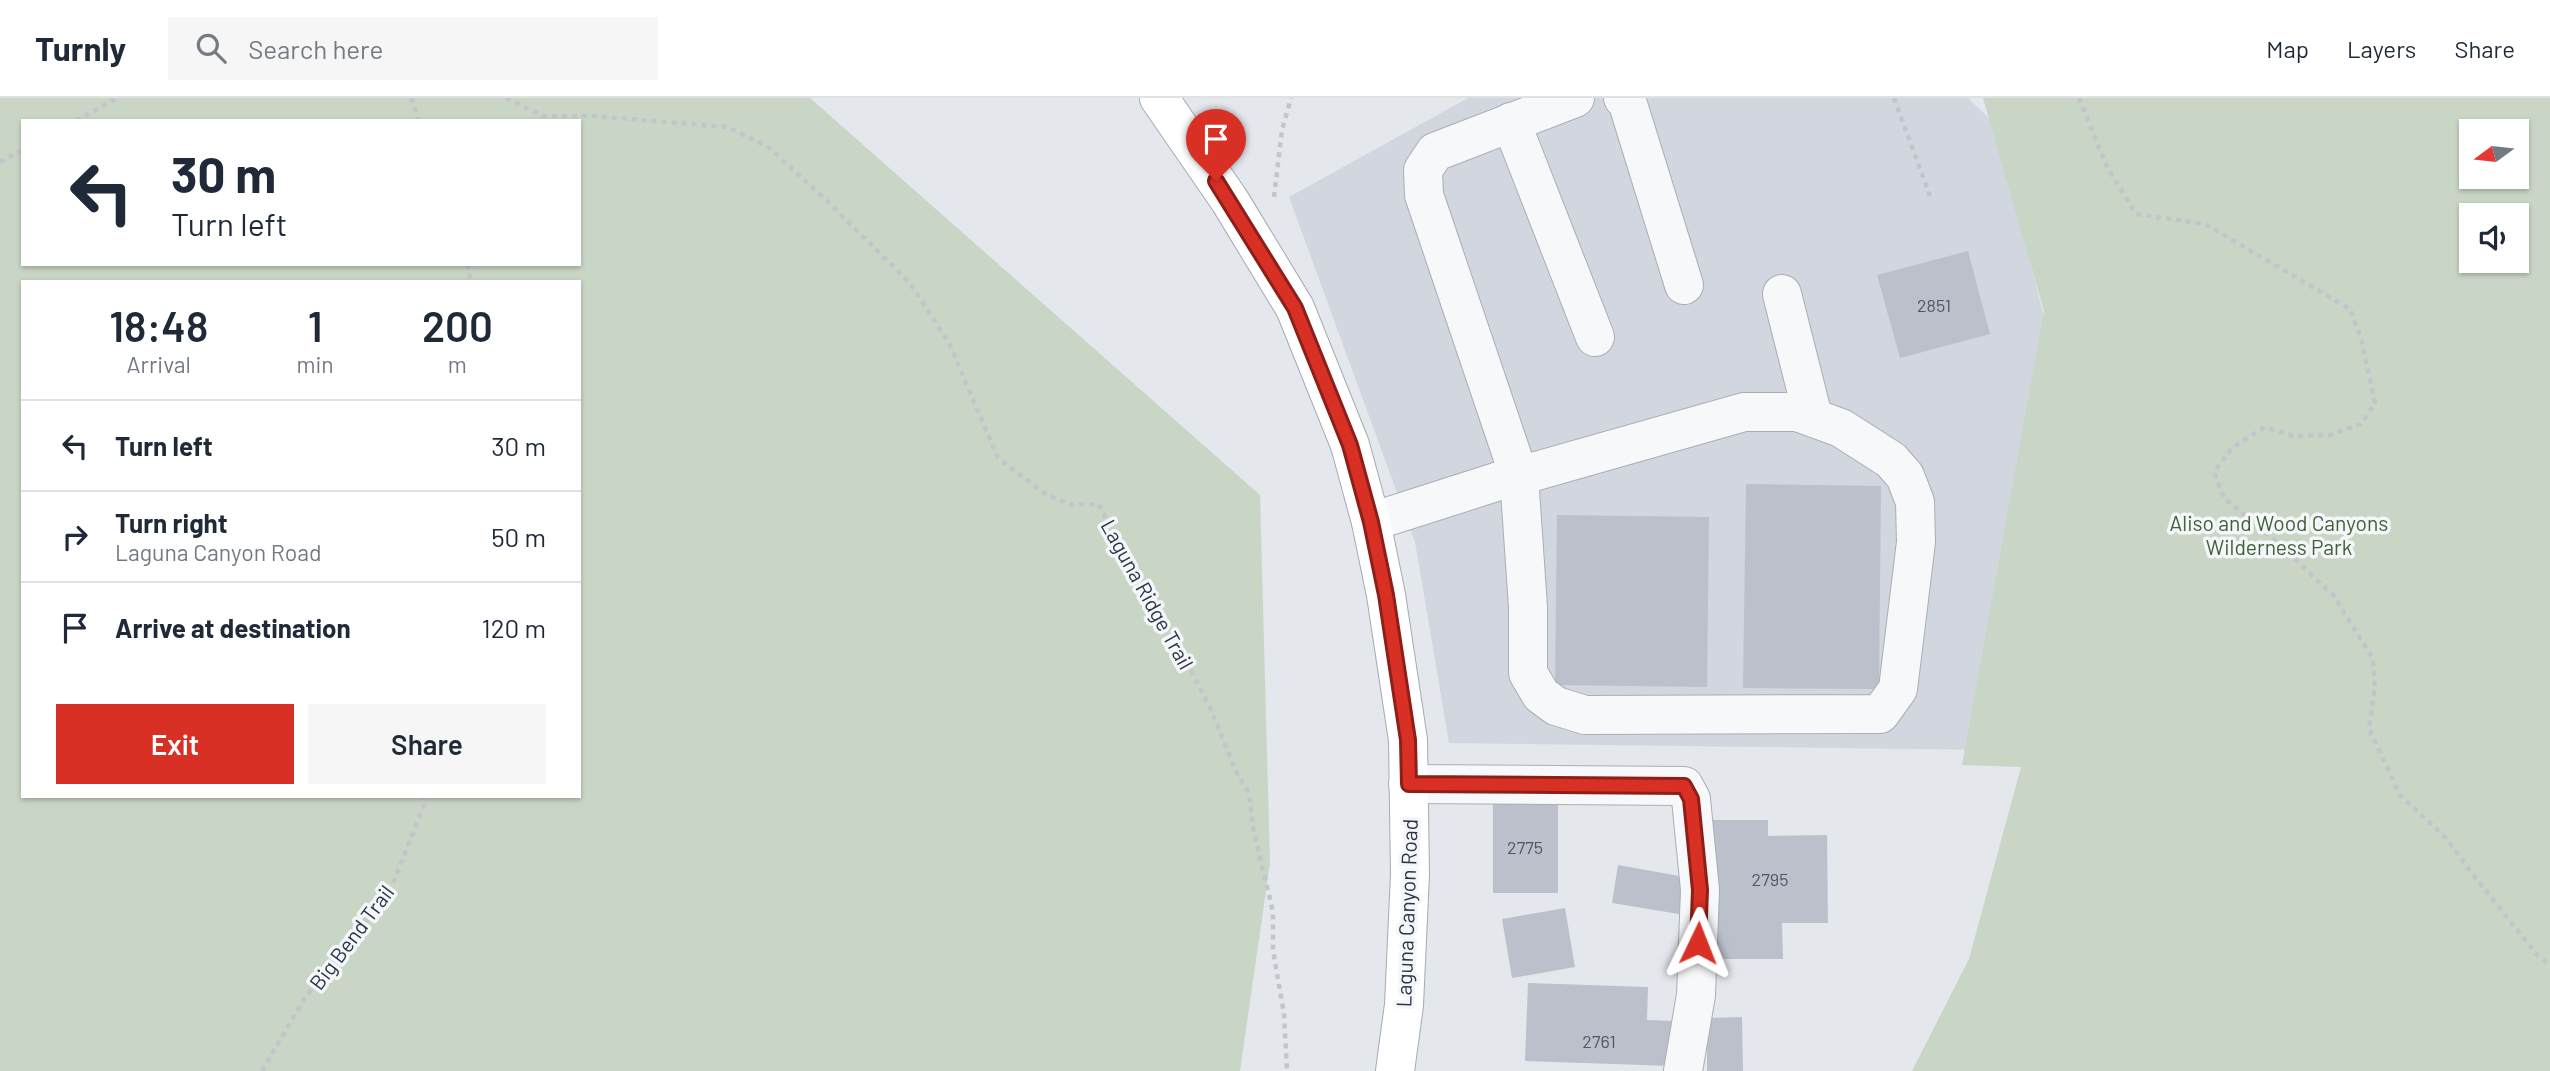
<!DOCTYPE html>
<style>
body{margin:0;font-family:Barlow,sans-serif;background:#f6f6f7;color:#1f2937;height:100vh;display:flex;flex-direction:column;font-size:26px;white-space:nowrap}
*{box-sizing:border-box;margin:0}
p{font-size:23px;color:#747a83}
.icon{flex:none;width:38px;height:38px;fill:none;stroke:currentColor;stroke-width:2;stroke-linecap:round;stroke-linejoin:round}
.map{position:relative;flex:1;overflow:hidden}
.side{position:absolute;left:21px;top:182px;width:560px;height:518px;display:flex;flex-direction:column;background:#fff;border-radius:0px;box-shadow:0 2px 5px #0004}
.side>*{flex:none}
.hud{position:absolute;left:21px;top:21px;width:560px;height:147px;border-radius:0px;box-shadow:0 2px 5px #0004;background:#fff;color:#1f2937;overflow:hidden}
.needle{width:46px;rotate:255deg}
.tools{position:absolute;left:2459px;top:21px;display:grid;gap:14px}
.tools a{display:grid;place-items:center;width:70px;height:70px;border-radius:0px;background:#fff;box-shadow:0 2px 5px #0004;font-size:35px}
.pin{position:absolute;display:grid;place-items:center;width:60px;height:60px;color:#fff;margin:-72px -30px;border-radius:50% 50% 50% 0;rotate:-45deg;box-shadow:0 0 7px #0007}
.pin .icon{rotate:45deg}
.me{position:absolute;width:77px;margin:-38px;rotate:2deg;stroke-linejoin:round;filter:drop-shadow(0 0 5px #0008)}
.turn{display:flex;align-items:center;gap:24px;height:147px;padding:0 35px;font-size:32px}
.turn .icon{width:91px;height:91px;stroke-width:2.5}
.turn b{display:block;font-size:49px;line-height:60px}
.eta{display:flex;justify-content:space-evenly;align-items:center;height:119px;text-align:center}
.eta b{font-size:42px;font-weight:600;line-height:49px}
.primary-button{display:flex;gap:14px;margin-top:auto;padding:14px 35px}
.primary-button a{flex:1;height:80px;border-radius:0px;background:#d93025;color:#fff;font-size:28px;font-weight:600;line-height:80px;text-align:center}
.primary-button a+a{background:#f6f6f7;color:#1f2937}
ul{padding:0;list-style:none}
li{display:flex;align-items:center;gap:21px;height:91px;padding:0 35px;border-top:2px solid #e0e1e3}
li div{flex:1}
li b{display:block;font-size:26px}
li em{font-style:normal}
header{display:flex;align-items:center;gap:42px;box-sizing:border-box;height:98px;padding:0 35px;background:#fff;border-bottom:2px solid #e0e1e3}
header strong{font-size:33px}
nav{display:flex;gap:38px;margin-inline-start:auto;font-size:24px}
.search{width:490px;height:63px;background:#f6f6f7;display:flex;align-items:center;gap:18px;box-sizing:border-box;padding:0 24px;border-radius:0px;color:#747a83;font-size:26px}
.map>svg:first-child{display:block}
</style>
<header>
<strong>Turnly</strong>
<div class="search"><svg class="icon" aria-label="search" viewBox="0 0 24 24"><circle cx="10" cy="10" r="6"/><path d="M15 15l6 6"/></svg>Search here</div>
<nav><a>Map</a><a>Layers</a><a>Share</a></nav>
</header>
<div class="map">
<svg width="2550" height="973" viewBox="0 0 2550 973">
<rect width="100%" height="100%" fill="#e4e7ec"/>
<!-- built -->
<polygon fill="#d2d6de" points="1468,0 1968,0 1994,25 2059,276 1987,652 1449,645 1415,444 1289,99"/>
<!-- green -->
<g fill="#c9d6c5" fill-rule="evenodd">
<path d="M0 0H810L1260 397 1270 765 1240 973H0ZM23 23H579V166H23ZM23 184H579V698H23Z"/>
<path d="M1983 0H2550V973H1912L1969 861 2021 669 1962 667 2044 213ZM2471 33H2516V79H2471ZM2471 117H2516V163H2471Z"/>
</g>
<!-- building -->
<g fill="#bbc0ca">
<polygon points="1968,153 1990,236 1900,260 1877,177"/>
<polygon points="1746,386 1881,388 1879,591 1743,590"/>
<polygon points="1557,417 1709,419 1707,589 1555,587"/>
<rect x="1493" y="703" width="65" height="92"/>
<polygon points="1712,722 1768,722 1768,738 1827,737 1828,825 1782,825 1783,861 1713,861"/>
<polygon points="1618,767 1685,779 1679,816 1612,805"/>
<polygon points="1565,810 1575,869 1512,880 1502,821"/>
<polygon points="1528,885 1648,889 1647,922 1673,923 1672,968 1525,963"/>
<polygon points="1742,919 1743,973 1707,973 1707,920"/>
</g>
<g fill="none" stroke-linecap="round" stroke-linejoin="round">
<!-- minor casing -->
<g stroke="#a9aeb7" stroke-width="40">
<g id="minor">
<polyline points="1623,0 1627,3 1684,187"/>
<polyline points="1511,24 1595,239"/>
<polyline points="1782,196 1813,319"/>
<polyline points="1371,424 1499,383 1519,378 1744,314 1797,314 1841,330 1891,362 1905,378 1915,404 1916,444 1898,591 1880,616 1585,617 1556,608 1541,597 1528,575 1528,509 1519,378 1424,97 1423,72 1435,54 1575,0"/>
<polyline points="1408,686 1684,688 1691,701 1700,792 1696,897 1683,973"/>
</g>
</g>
<!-- major casing -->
<g stroke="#a3abb8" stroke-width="40">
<polyline id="major" points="1159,0 1230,103 1295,210 1350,347 1371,424 1386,497 1408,642 1410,776 1404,907 1395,973"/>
</g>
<!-- path -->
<g stroke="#c2c5cb" stroke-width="4.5" stroke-dasharray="5 5" stroke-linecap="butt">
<polyline points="411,0 419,23"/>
<polyline points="506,0 543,18 593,18 727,29 767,48 824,100 910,185 949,245 998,360 1047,397 1073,407 1099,406 1116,442 1177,544 1211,612 1238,678 1249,695 1253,730 1273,814 1273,852 1284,916 1287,973"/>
<polyline points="1894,0 1930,98"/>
<polyline points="2079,0 2107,69 2136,116 2205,126 2350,211 2361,240 2375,305 2361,326 2330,337 2293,338 2265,329 2233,349 2214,374 2224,400 2279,446 2333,497 2373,561 2375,589 2369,631 2400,697 2446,740 2474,778 2538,858 2550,867"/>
<polyline points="76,23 117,0"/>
<polyline points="0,64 23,52"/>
<polyline points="1274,99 1282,32 1291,0"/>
<polyline points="467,166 471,184"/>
<polyline points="262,973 306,898 390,793 424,707 423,698"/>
</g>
<!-- minor -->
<use href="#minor" stroke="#f7f8fa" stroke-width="38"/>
<!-- major -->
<use href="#major" stroke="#fff" stroke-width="38"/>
</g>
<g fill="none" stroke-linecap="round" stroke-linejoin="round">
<!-- route casing -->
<g stroke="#8d1f18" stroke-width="18">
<polyline id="route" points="1216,83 1295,210 1350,347 1371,424 1386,497 1408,642 1409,686 1684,688 1691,701 1700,792 1698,845"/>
</g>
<!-- route -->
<use href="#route" stroke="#d93025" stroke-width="12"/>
</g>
<g text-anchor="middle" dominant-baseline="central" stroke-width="7" stroke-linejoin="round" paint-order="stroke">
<!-- number labels -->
<g font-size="18" fill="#4f5766">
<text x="1934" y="207">2851</text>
<text x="1525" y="749">2775</text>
<text x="1770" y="781">2795</text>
<text x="1599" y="943">2761</text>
</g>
<!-- park labels -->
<g font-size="21" fill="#3f6138" stroke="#f4f6f9">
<text x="2279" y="424">Aliso and Wood Canyons<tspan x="2279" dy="24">Wilderness Park</tspan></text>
</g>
<!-- street labels -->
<g font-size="21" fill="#2b3445" stroke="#f4f6f9">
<text transform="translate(1148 496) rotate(61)">Laguna Ridge Trail</text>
<text transform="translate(1406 815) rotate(-88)">Laguna Canyon Road</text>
<text transform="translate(351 839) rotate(-53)">Big Bend Trail</text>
</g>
</g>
</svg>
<div class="tools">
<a><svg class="needle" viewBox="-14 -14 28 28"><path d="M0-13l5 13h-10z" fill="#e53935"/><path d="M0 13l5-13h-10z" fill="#747a83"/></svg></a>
<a><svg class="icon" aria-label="sound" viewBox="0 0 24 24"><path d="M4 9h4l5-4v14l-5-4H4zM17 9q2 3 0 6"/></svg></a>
</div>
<div class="pin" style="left:1216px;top:83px;background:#d93025"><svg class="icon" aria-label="arrive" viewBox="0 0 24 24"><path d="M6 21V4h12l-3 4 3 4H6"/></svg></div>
<svg class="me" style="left:1698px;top:845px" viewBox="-20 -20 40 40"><path d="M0-17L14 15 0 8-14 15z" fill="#d93025" stroke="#fff" stroke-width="4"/></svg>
<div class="hud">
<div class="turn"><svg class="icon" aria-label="left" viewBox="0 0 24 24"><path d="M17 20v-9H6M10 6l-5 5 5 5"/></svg><div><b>30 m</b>Turn left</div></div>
</div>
<section class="side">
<div class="eta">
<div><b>18:48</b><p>Arrival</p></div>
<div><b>1</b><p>min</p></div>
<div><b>200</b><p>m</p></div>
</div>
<ul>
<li><svg class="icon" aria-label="left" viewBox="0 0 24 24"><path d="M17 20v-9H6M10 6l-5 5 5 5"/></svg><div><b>Turn left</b></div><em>30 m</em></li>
<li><svg class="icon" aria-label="right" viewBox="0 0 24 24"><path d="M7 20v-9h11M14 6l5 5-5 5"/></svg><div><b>Turn right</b><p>Laguna Canyon Road</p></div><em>50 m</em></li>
<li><svg class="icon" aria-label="arrive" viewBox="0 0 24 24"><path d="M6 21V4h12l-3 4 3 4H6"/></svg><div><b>Arrive at destination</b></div><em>120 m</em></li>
</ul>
<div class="primary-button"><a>Exit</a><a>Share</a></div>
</section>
</div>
